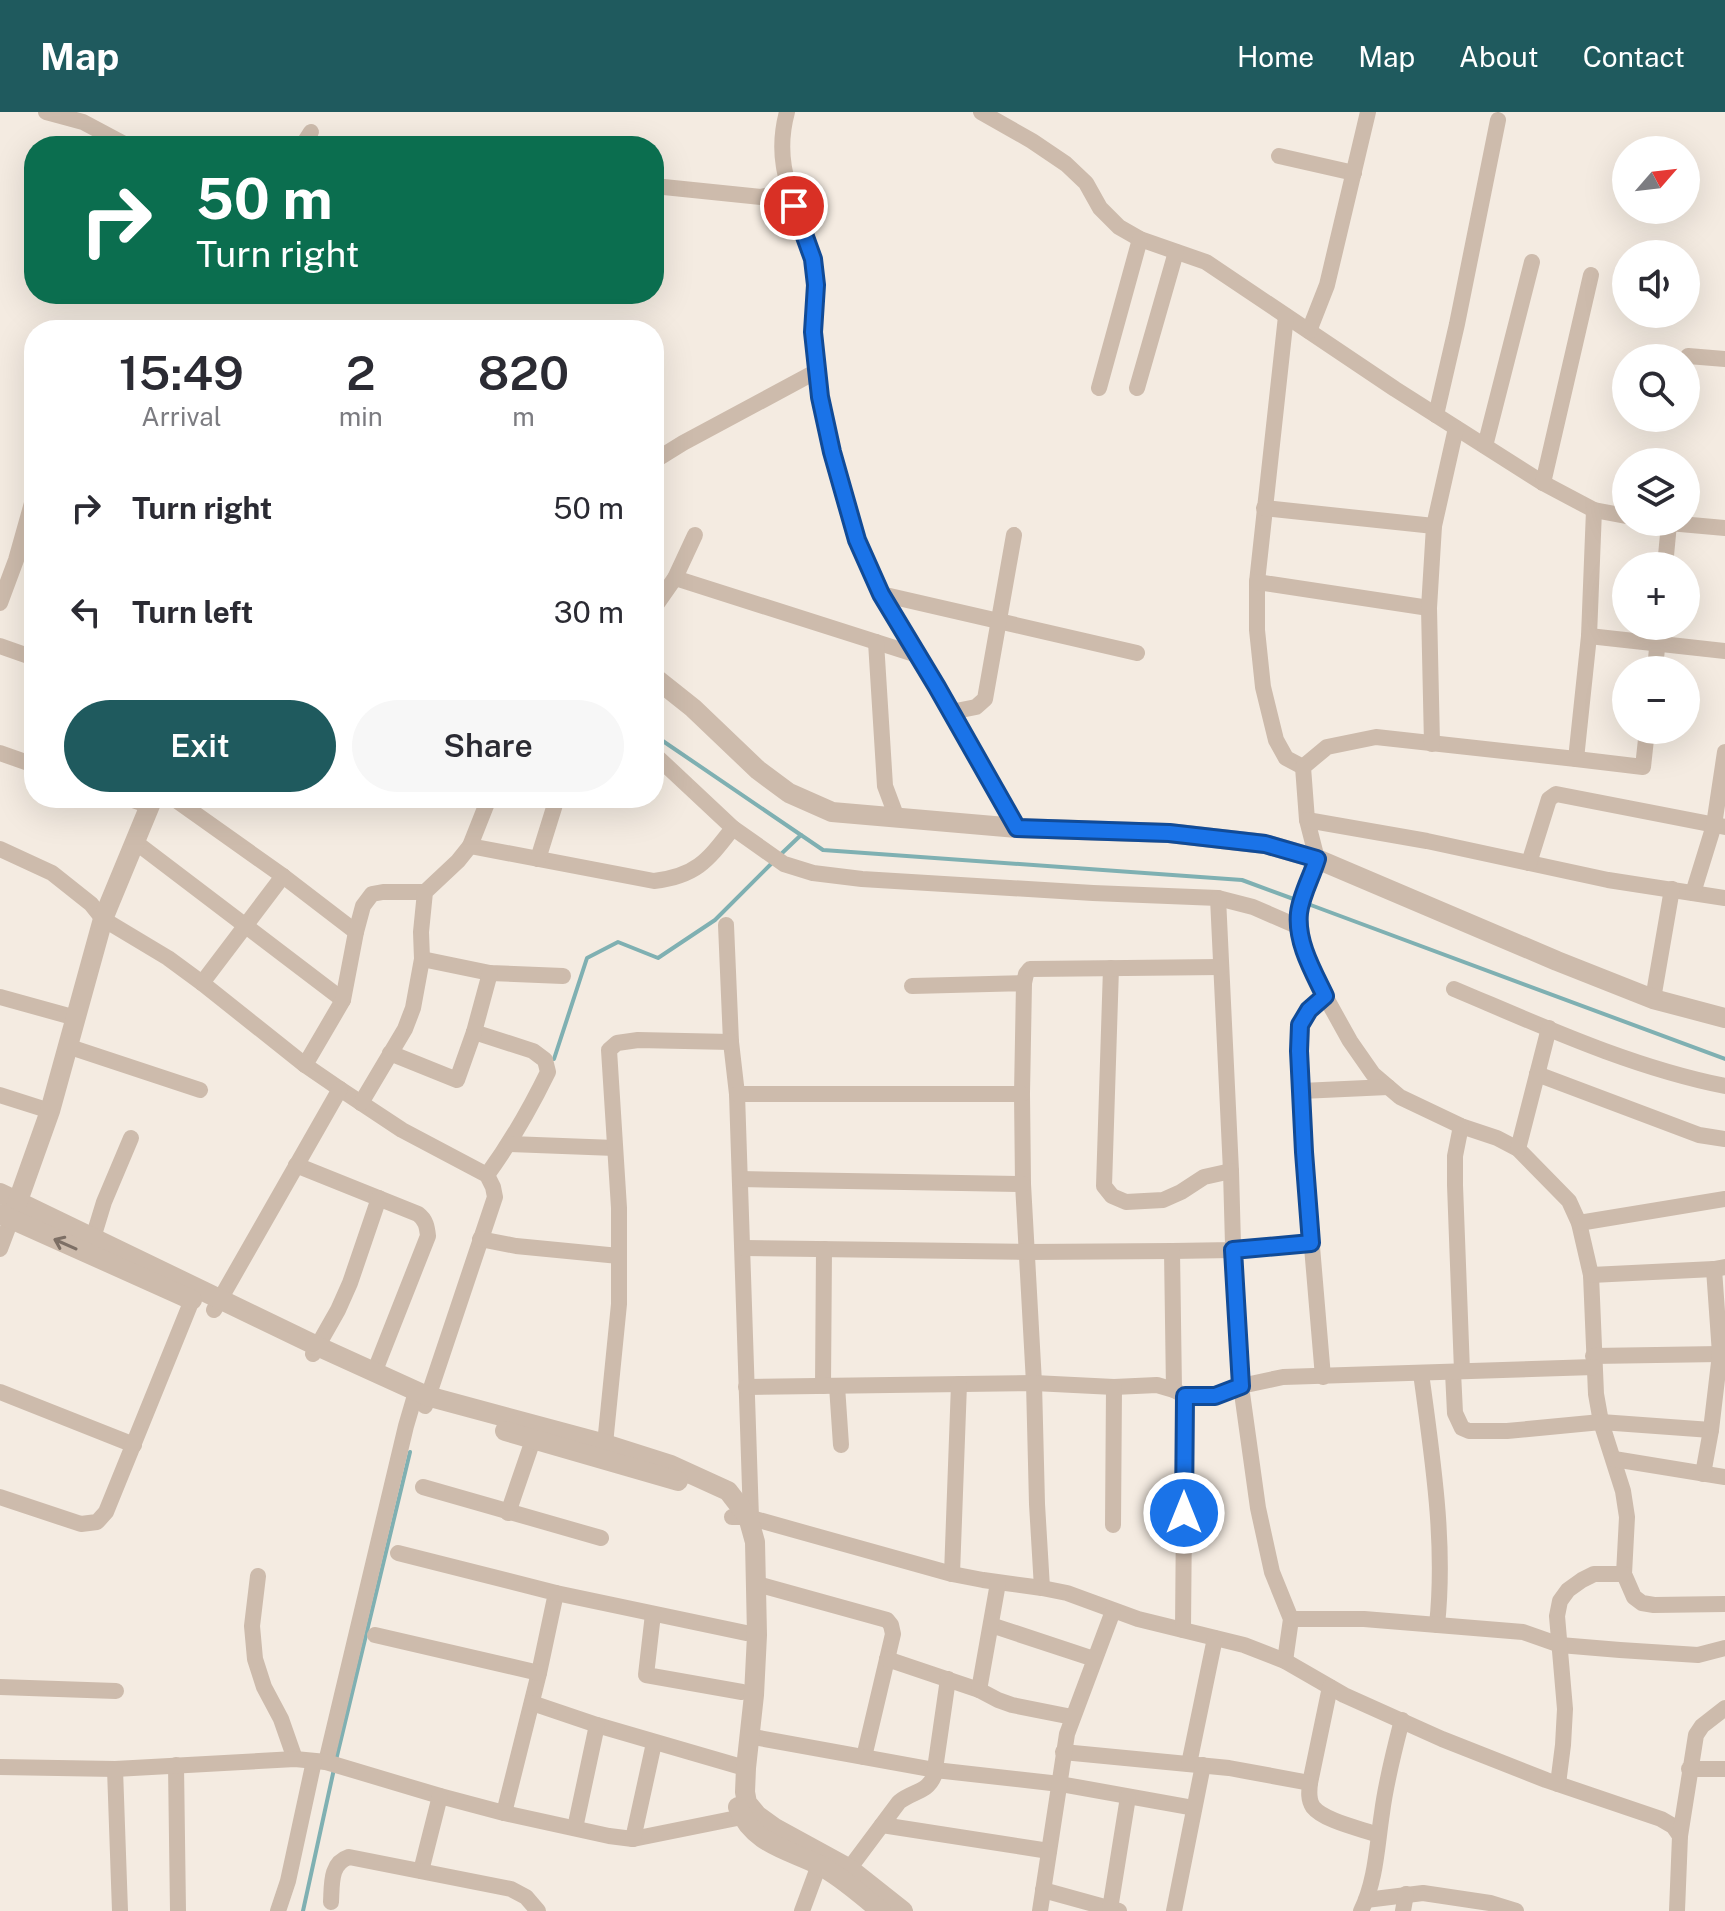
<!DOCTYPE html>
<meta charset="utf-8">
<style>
body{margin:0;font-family:"Public Sans",sans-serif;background:#f7f7f7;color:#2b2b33;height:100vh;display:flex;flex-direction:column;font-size:30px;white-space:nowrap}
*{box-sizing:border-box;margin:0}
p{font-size:26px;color:#7c7c81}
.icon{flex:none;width:44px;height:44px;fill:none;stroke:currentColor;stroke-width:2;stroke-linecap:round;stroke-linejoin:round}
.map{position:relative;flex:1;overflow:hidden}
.side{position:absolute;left:24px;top:208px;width:640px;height:488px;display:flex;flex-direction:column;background:#fff;border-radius:32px;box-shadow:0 8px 32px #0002}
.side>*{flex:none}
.banner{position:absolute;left:24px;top:24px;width:640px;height:168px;border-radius:32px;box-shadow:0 8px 32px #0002;background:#0b6e4f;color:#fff;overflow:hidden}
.needle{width:52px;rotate:62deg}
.controls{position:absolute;left:1612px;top:24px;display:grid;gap:16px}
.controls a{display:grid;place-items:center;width:88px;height:88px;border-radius:50%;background:#fff;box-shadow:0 8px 32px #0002;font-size:40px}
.pin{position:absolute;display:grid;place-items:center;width:68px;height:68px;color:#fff;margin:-34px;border:4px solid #fff;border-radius:50%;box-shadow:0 2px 8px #0007}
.me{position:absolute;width:88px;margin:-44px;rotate:0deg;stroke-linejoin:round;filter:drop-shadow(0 0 6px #0008)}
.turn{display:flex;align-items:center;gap:28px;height:168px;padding:0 40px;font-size:36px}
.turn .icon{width:104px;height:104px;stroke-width:2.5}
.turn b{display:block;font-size:56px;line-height:68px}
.eta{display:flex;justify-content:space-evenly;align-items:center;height:136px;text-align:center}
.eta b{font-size:48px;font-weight:600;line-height:56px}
.cta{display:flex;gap:16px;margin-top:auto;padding:16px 40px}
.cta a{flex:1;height:92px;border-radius:48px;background:#1f5a5e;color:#fff;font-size:32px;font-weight:600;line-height:92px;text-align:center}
.cta a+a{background:#f7f7f7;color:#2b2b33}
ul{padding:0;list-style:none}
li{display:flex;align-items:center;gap:24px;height:104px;padding:0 40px}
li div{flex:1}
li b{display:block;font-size:30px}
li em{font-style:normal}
header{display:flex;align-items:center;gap:48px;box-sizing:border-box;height:112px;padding:0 40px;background:#1f5a5e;color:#fff}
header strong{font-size:38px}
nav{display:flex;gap:44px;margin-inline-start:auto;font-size:28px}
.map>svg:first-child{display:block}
</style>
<header>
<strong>Map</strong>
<nav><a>Home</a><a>Map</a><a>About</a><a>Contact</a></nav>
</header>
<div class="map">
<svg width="1725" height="1799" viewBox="0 0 1725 1799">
<rect width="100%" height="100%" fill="#f4ebe1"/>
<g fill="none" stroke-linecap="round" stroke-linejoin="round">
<!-- stream -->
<g stroke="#7fb0b2" stroke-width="4">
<polyline points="654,623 823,738 1242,768 1299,789"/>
<polyline points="779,744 801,723"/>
<polyline points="1308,792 1725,947"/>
<polyline points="554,947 587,846 618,830 658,846 715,808 773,750"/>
<polyline points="336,1648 410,1340"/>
<polyline points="303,1799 334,1657"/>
</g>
<!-- minor -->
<g stroke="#cdbbac" stroke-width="16">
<polyline points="46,0 83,10 128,34"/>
<path d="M787 0C771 59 799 92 812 146 818 170 813 194 813 218 813 256 823 301 831 338 842 387 858 435 880 480 897 515 920 546 939 579 965 624 991 670 1017 716"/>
<polyline points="981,0 1032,29 1066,52 1086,71 1100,96 1119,115 1140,127 1206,150 1395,277 1543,371 1594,398 1626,404"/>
<polyline points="302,34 311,20"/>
<polyline points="1279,44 1354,61"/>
<polyline points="654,74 761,85 773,82 786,73"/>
<polyline points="1286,204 1257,470 1257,518 1263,575 1276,628 1286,646 1303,655"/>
<polyline points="1309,219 1327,173 1368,0"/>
<polyline points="1688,244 1725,247"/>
<polyline points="1099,276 1140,127"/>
<polyline points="1137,276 1176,140"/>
<polyline points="1436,303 1457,212 1498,8"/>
<polyline points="1485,334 1532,150"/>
<polyline points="654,349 683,331 817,259"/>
<polyline points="1543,371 1591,163"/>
<polyline points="1264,396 1434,414"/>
<polyline points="1594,398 1589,524 1576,647 1376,625 1327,635 1303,655 1307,708 1317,747 1299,799 1300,822 1309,851 1325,884 1350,929 1373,962 1400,985 1461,1014 1497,1026 1518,1037 1569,1089 1579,1111 1591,1163 1596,1282 1601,1310 1623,1379 1627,1405 1624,1462 1634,1485 1642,1491 1654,1493 1725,1492"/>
<polyline points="1658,410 1725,416"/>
<polyline points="1665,454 1669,412"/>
<polyline points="675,466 917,543"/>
<polyline points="1257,470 1429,496"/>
<polyline points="881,482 1137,541"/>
<polyline points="0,491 16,448 34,384"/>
<polyline points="654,496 675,466 695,423"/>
<polyline points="1589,524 1725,539"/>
<polyline points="876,530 885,674 897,706"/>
<polyline points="0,534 34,546"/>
<polyline points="1655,558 1659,514"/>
<polyline points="951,600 976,595 985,587 1014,423"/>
<polyline points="1432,632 1429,496 1434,414 1456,316"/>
<polyline points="0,641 34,653"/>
<polyline points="654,642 733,716 784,752 813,761 862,767 1093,781 1218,786 1253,795 1299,815"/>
<polyline points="1576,647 1643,655 1647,618"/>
<polyline points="127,686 150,694"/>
<polyline points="173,686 283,764 356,820"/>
<polyline points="1307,708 1427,729 1608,768 1725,786"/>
<polyline points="134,729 343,888"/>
<path d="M470 734 654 769C697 764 708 748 733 716"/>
<polyline points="0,737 52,761 91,792 103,807 168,846 202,871 305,953 340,977 402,1018 487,1063 493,1075 495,1085 425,1294"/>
<polyline points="538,747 557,686"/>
<polyline points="1529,751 1549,687 1556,682 1725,715"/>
<polyline points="1693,781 1714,713 1725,640"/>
<polyline points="1218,786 1231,1059 1234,1170 1241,1274 1258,1396 1272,1460 1291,1507 1285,1549"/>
<polyline points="726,813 731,930 737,982 751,1406"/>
<polyline points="422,847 490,861 563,864"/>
<polyline points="1111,856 1104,1074 1112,1084 1126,1090 1163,1088 1181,1080 1204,1065 1231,1059"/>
<polyline points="202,871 283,764"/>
<polyline points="1024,871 1026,862 1030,857 1221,855"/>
<polyline points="912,874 1024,871 1022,982 1023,1072 1034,1271 1037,1392 1042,1476"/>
<path d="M1454 877C1542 914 1630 955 1725 974"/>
<polyline points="0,885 76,906"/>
<polyline points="1653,887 1672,777"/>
<path d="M474 920 533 939 545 948 548 960C530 997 511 1030 487 1063"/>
<polyline points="67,934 200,978"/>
<polyline points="390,941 457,968 474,920 490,861"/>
<polyline points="305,953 343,888 356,820 363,794 372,782 383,780 425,780"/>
<polyline points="1537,962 1699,1023 1725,1027"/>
<polyline points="1301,979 1388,975"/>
<polyline points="737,982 1022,982"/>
<polyline points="0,983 50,999"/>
<polyline points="361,991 405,917 413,896 422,847 421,820 425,780 458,749 470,734 489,686"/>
<polyline points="1461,1014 1455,1044 1455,1073 1462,1259"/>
<polyline points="510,1032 615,1036"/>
<polyline points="1518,1037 1549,916"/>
<path d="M296 1053 418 1102C426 1108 427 1115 428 1124L374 1261"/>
<polyline points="740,1067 1023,1072"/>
<polyline points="1579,1111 1725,1087"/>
<polyline points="93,1126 104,1090 131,1026"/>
<polyline points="480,1127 516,1134 619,1144"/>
<polyline points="743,1136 1027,1140 1172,1139 1233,1138 1311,1131"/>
<polyline points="0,1137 11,1108"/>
<polyline points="1172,1139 1174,1278"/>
<polyline points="1591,1163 1714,1157 1725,1155"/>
<polyline points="214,1198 340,977"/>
<polyline points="313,1242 338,1198 350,1171 379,1086"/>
<polyline points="1593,1244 1720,1242"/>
<polyline points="1453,1260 1455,1301 1462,1316 1469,1319 1507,1319 1601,1310 1711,1318"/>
<path d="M1421 1261C1432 1344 1446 1429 1437 1513"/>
<polyline points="1323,1265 1304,1040 1299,939 1300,913 1309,898 1325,884"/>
<polyline points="823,1274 824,1137"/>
<polyline points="837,1274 841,1333"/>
<polyline points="746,1275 1034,1271 1114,1275 1157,1273 1174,1278 1185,1284 1200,1285 1215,1284 1241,1274 1283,1265 1594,1255"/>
<polyline points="0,1280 134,1333"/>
<polyline points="605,1332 619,1192 619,1096 609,938 617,931 638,928 731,930"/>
<polyline points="1614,1347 1725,1365"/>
<polyline points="1703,1362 1711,1318 1720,1242 1714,1157"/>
<polyline points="423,1375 601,1426"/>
<polyline points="0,1385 81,1412 97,1410 106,1400 192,1188"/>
<polyline points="508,1401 533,1328"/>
<polyline points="732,1405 748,1405 952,1462 983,1468 1042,1476 1067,1481 1138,1507 1244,1533 1285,1549 1344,1583 1442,1627 1546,1668 1661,1707 1673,1714 1680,1724 1677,1799"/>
<polyline points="1113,1413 1114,1275"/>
<polyline points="398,1441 556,1481 539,1561 504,1701"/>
<polyline points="952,1462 959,1272"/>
<polyline points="258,1464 252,1514 255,1547 264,1575 281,1607 295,1647"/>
<polyline points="757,1472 887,1508 891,1513 893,1522 864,1645"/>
<polyline points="556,1481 746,1521"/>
<polyline points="653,1502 646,1563 742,1580"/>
<polyline points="1291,1507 1364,1507 1523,1520 1560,1533 1620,1538 1698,1543 1725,1536"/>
<polyline points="991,1513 1094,1547"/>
<polyline points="1183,1518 1185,1284"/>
<polyline points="375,1523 539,1561"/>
<polyline points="887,1547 979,1578 998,1588 1012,1593 1072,1605"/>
<polyline points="0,1575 116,1579"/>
<path d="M1330 1575 1310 1671C1309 1679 1308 1688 1313 1695 1324 1709 1362 1717 1378 1723"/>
<polyline points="979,1578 998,1471"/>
<polyline points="532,1591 597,1613 738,1654"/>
<polyline points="748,1624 935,1658 1060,1672 1194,1696"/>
<polyline points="1063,1640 1229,1656 1310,1671"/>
<polyline points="326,1650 406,1314 416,1280"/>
<polyline points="1189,1652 1215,1526"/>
<polyline points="176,1653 178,1799"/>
<polyline points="0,1655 115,1657 295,1647 326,1650 440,1684 504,1701 609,1724 633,1727 742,1705"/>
<polyline points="115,1657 120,1799"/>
<polyline points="1689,1657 1725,1657"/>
<polyline points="1558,1672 1563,1633 1565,1597 1557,1504 1560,1489 1568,1478 1582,1468 1594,1462 1624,1462"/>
<polyline points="882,1713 1049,1739"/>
<polyline points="575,1716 597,1613"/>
<polyline points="1680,1724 1696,1623 1702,1614 1725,1596"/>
<polyline points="633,1727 654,1631"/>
<polyline points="421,1759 440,1684"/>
<path d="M843 1765 899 1690C912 1679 927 1681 934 1664L948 1567"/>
<polyline points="1043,1778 1119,1799"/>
<polyline points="1366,1788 1423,1781 1490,1791 1516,1799"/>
<path d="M331 1790C332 1772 330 1751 349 1745L511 1777 526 1785 538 1799"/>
<polyline points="1110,1797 1128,1685"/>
<polyline points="278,1799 288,1769 314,1649"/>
<polyline points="802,1799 819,1753"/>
<polyline points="1040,1799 1067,1622 1113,1499"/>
<polyline points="1174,1799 1203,1653"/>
<path d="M1361 1799C1376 1769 1377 1733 1382 1701 1386 1669 1394 1639 1402 1608"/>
<polyline points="1403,1799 1406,1782"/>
</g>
<!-- tertiary -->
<g stroke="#cdbbac" stroke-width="20">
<polyline points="654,565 693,596 758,658 789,681 832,700 1017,716 1169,721 1265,732 1317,747 1557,849 1653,887 1725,906"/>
<polyline points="0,1081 317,1234 427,1284 605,1332 671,1353 728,1379 748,1405 755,1430 757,1523 754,1583 746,1656 745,1680 747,1691 757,1703 775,1716 850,1757 903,1799"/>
<polyline points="14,1100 50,999 103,807 153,686"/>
<polyline points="0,1102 192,1188"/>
<polyline points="505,1319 678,1369"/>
<path d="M738 1695C753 1732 787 1737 819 1753 842 1765 861 1783 881 1799"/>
</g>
</g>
<!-- one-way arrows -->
<defs><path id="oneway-shaft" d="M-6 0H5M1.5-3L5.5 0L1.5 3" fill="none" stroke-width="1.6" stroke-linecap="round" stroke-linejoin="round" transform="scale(2)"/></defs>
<use stroke="#7d6f65" href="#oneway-shaft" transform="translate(65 1132) rotate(-156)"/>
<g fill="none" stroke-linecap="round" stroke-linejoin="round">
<!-- route casing -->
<g stroke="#114b97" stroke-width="20">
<path id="route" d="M794 94 813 147 816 173 813 220 820 285 832 340 857 428 881 482 937 575 1017 716 1169 721 1265 732 1317 747C1312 764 1301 783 1299 801 1296 830 1313 859 1325 884L1309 898 1300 913 1299 939 1304 1040 1311 1131 1233 1138 1241 1274 1215 1284H1185L1184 1401"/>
</g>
<!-- route -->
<use href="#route" stroke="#1a73e8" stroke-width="14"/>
</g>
</svg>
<div class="controls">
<a><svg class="needle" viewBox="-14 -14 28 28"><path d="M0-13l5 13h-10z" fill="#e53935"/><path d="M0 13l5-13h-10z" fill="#7c7c81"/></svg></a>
<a><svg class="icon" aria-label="sound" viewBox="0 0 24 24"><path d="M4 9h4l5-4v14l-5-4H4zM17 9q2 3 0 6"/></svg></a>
<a><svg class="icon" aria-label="search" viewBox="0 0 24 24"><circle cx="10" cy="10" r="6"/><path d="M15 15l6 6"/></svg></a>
<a><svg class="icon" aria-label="layers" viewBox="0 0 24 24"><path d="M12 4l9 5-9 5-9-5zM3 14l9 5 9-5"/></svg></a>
<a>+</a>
<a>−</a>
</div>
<div class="pin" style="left:794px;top:94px;background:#d93025"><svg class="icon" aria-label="arrive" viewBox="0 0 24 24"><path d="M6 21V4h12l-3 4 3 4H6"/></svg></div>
<svg class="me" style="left:1184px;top:1401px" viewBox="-20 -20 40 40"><circle r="17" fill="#1a73e8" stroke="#fff" stroke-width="3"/><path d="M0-11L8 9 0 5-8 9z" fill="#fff"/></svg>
<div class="banner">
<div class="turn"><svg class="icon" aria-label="right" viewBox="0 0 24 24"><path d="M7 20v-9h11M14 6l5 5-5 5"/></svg><div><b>50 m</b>Turn right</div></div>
</div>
<section class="side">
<div class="eta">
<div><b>15:49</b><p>Arrival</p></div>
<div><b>2</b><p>min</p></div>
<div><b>820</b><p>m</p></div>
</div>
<ul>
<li><svg class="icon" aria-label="right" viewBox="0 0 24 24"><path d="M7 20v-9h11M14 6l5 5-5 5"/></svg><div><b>Turn right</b></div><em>50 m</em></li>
<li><svg class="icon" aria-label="left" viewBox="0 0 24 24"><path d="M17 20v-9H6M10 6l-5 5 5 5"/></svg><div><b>Turn left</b></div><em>30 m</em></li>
</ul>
<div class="cta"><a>Exit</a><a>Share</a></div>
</section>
</div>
